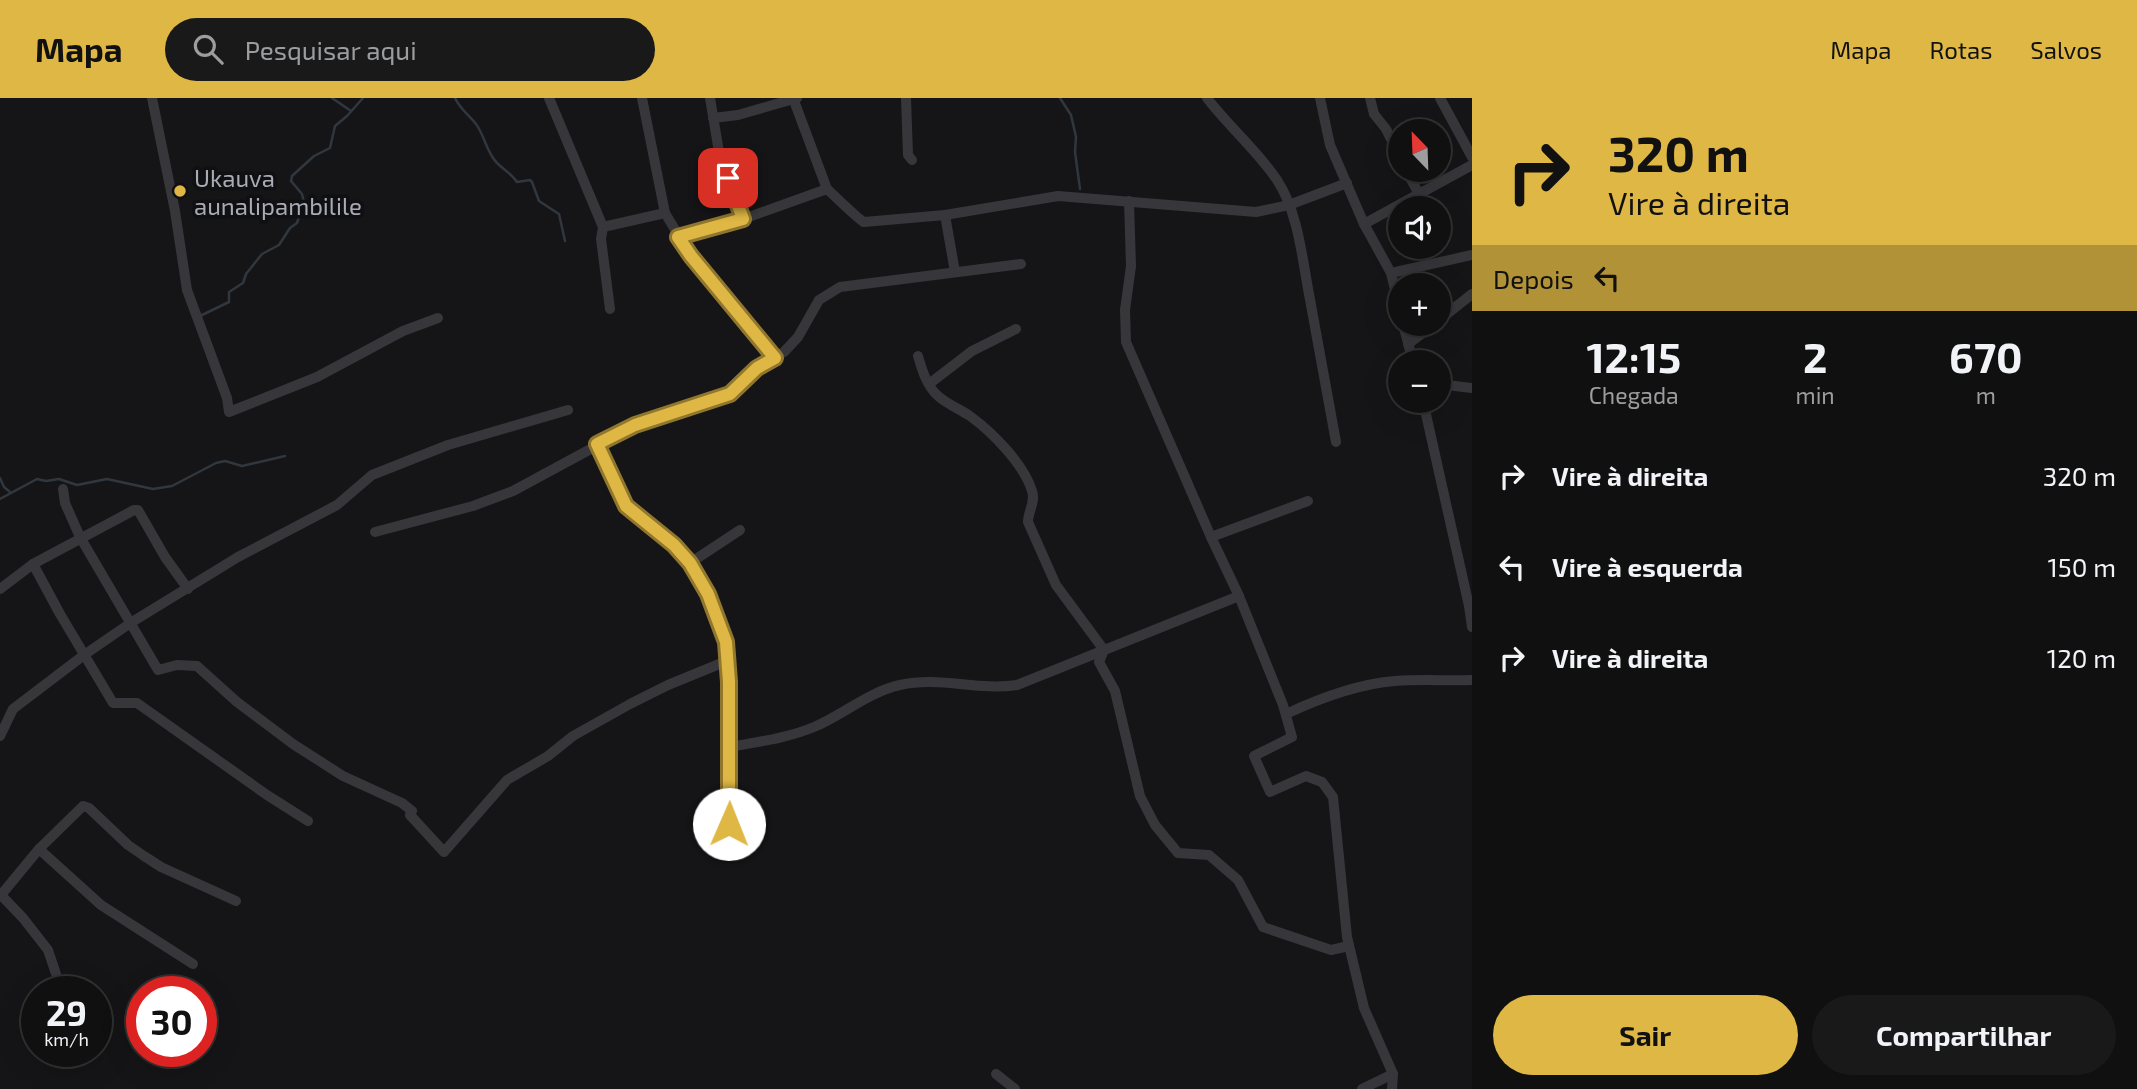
<!DOCTYPE html>
<html lang="pt">
<meta charset="utf-8">
<style>
body{margin:0;font-family:"Exo 2",sans-serif;background:#19191a;color:#f1f3f6;height:100vh;display:flex;flex-direction:column;font-size:26px;white-space:nowrap}
*{box-sizing:border-box;margin:0}
p{font-size:23px;color:#9c9d9f}
.icon{flex:none;width:38px;height:38px;fill:none;stroke:currentColor;stroke-width:2;stroke-linecap:round;stroke-linejoin:round}
.map{position:relative;flex:1;overflow:hidden}
.panel{display:flex;flex-direction:column;background:#101011;width:665px}
.panel>*{flex:none}
.guide{background:#dfb745;color:#111;overflow:hidden}
.needle{width:46px;rotate:337deg}
.controls{position:absolute;left:1388px;top:21px;display:grid;gap:14px}
.controls a{display:grid;place-items:center;width:63px;height:63px;border-radius:50%;background:#101011;box-shadow:0 7px 28px #0002,0 0 0 2px #303031;font-size:35px}
.speed{position:absolute;left:21px;top:878px;display:flex;gap:14px;font-size:35px;font-weight:700;text-align:center}
.speed>*{display:grid;place-content:center;width:91px;height:91px;border-radius:50%;background:#101011;box-shadow:0 7px 28px #0002,0 0 0 2px #303031;line-height:1}
.speed small{font-size:18px;font-weight:400}
.speed .limit{border:10px solid #d22;background:#fff;color:#111}
.pin{position:absolute;display:grid;place-items:center;width:60px;height:60px;color:#fff;margin:-30px;border-radius:14px;box-shadow:0 4px 10px #0006}
.me{position:absolute;width:77px;margin:-38px;rotate:1deg;stroke-linejoin:round;filter:drop-shadow(0 0 5px #0008)}
.turn{display:flex;align-items:center;gap:24px;height:147px;padding:0 21px;font-size:32px}
.turn .icon{width:91px;height:91px;stroke-width:2.5}
.turn b{display:block;font-size:49px;line-height:60px}
.then{display:flex;align-items:center;height:66px;padding:0 21px;background:#0003;gap:14px;font-size:26px}
.eta{display:flex;justify-content:space-evenly;align-items:center;height:119px;text-align:center}
.eta b{font-size:42px;font-weight:700;line-height:49px}
.action{display:flex;gap:14px;margin-top:auto;padding:14px 21px}
.action a{flex:1;height:80px;border-radius:42px;background:#dfb745;color:#111;font-size:28px;font-weight:700;line-height:80px;text-align:center}
.action a+a{background:#19191a;color:#f1f3f6}
ul{padding:0;list-style:none}
li{display:flex;align-items:center;gap:21px;height:91px;padding:0 21px}
li div{flex:1}
li b{display:block;font-size:26px}
li em{font-style:normal}
header{display:flex;align-items:center;gap:42px;box-sizing:border-box;height:98px;padding:0 35px;background:#dfb745;color:#111}
header strong{font-size:33px}
nav{display:flex;gap:38px;margin-inline-start:auto;font-size:24px}
.search{width:490px;height:63px;background:#19191a;display:flex;align-items:center;gap:18px;box-sizing:border-box;padding:0 24px;border-radius:38px;color:#9c9d9f;font-size:26px}
main{display:flex;flex:1;min-height:0}
.map>svg:first-child{display:block}
</style>
<header>
<strong>Mapa</strong>
<div class="search"><svg class="icon" aria-label="search" viewBox="0 0 24 24"><circle cx="10" cy="10" r="6"/><path d="M15 15l6 6"/></svg>Pesquisar aqui</div>
<nav><a>Mapa</a><a>Rotas</a><a>Salvos</a></nav>
</header>
<main>
<div class="map">
<svg width="1472" height="991" viewBox="0 0 1472 991">
<rect width="100%" height="100%" fill="#151517"/>
<g fill="none" stroke-linecap="round" stroke-linejoin="round">
<!-- stream -->
<g stroke="#30373e" stroke-width="2.5">
<polyline points="332,0 351,13"/>
<path d="M455 0C460 11 469 17 476 26 485 38 486 54 497 65 504 72 511 75 517 84L530 82 532 84 539 103 559 116 565 143"/>
<polyline points="1060,0 1071,17 1076,39 1075,54 1080,91"/>
<polyline points="200,218 229,204 229,194 243,185 246,176 262,156 279,147 290,130 297,125 304,104 302,96 291,83 292,78 314,58 330,50 335,28 347,18 363,0"/>
<polyline points="0,380 4,389 10,394"/>
<polyline points="0,401 37,381 46,383 59,381 77,387 107,381 153,391 172,388 216,365 225,363 242,368 285,358"/>
</g>
<!-- minor -->
<g stroke="#37373b" stroke-width="10">
<polyline points="152,0 175,113 187,192 227,300 229,314 317,279 403,233 438,220"/>
<polyline points="549,0 603,129 601,141 610,211"/>
<polyline points="642,0 665,115 691,158 775,260"/>
<polyline points="710,0 720,60 743,121"/>
<polyline points="793,0 827,91"/>
<polyline points="906,0 908,57 912,62"/>
<path d="M1207 0C1229 29 1257 52 1277 82 1298 114 1302 159 1309 196 1318 245 1327 295 1336 344"/>
<polyline points="1320,0 1330,47 1364,126 1391,175 1400,212"/>
<polyline points="1370,0 1374,16 1386,31 1400,59"/>
<polyline points="1440,0 1472,59"/>
<polyline points="713,20 738,17 797,0"/>
<polyline points="1406,72 1419,96"/>
<polyline points="1129,103 1131,168 1125,212 1126,244 1211,439 1239,498 1283,607 1292,639 1254,658 1270,694 1306,678 1322,684 1333,699 1347,839 1364,910 1393,976 1392,991"/>
<polyline points="945,117 955,174"/>
<polyline points="1364,126 1472,67"/>
<polyline points="603,129 665,115"/>
<path d="M678 139 743 121 827 91C835 98 858 121 864 124L945 117 1058 98 1256 114 1289 107 1347 85"/>
<polyline points="1391,175 1472,157"/>
<polyline points="1438,223 1472,196"/>
<polyline points="1403,226 1413,264"/>
<polyline points="1408,246 1435,226"/>
<path d="M918 258C922 272 927 288 937 297 946 306 960 311 970 318 992 334 1024 366 1032 393 1036 404 1028 413 1028 424L1056 487 1104 552 1099 564 1115 593 1140 698 1155 727 1178 755 1209 757 1238 782 1263 829 1331 852 1349 848"/>
<polyline points="929,286 972,253 1016,231"/>
<polyline points="1438,286 1472,290"/>
<polyline points="1423,303 1469,508 1472,529"/>
<polyline points="597,346 626,408 674,447 690,465 708,496 726,544 730,649 729,726"/>
<polyline points="63,391 65,405 80,439 158,572 177,567 197,568 237,604 293,646 343,678 402,705 412,713 410,717 444,754 507,682 548,658 573,638 630,606 668,587 729,562"/>
<polyline points="375,434 473,408 513,393 635,327 730,296 757,270 784,254 798,239 819,202 840,189 1021,166"/>
<polyline points="1211,439 1308,403"/>
<polyline points="690,465 740,432"/>
<polyline points="33,466 60,516 113,605 137,605 267,697 308,723"/>
<polyline points="0,491 33,466 134,412 138,412 165,459 188,491"/>
<path d="M1286 616C1320 600 1358 586 1395 583 1421 581 1447 583 1472 582"/>
<polyline points="0,638 13,611 84,557 132,524 238,459 337,407 372,377 448,347 568,312"/>
<path d="M730 649C757 644 788 640 814 629 843 617 868 594 900 587 940 578 977 593 1017 587L1239 498"/>
<polyline points="39,751 101,807 193,866"/>
<polyline points="0,796 23,820 48,852 56,876"/>
<polyline points="1,797 39,751 83,708 89,710 128,747 144,758 161,769 236,803"/>
<polyline points="996,976 1015,991"/>
<polyline points="1362,991 1393,976"/>
</g>
</g>
<g fill="none" stroke-linecap="round" stroke-linejoin="round">
<!-- route casing -->
<g stroke="#91772d" stroke-width="18">
<polyline id="route" points="728,80 743,121 678,139 691,158 775,260 757,270 730,296 635,327 597,346 626,408 674,447 690,465 708,496 726,544 729,584 729,726"/>
</g>
<!-- route -->
<use href="#route" stroke="#dfb745" stroke-width="12"/>
</g>
<!-- markers -->
<circle fill="#dfb745" stroke="#101012" stroke-width="2.5" cx="180" cy="93" r="7"/>
<g text-anchor="middle" dominant-baseline="central" stroke-width="7" stroke-linejoin="round" paint-order="stroke">
<!-- poi labels -->
<g font-size="24" fill="#a8abb5" stroke="#101012" text-anchor="start">
<text x="194" y="79">Ukauva<tspan x="194" dy="28">aunalipambilile</tspan></text>
</g>
</g>
</svg>
<div class="controls">
<a><svg class="needle" viewBox="-14 -14 28 28"><path d="M0-13l5 13h-10z" fill="#e53935"/><path d="M0 13l5-13h-10z" fill="#9c9d9f"/></svg></a>
<a><svg class="icon" aria-label="sound" viewBox="0 0 24 24"><path d="M4 9h4l5-4v14l-5-4H4zM17 9q2 3 0 6"/></svg></a>
<a>+</a>
<a>−</a>
</div>
<div class="speed"><div>29<small>km/h</small></div><div class="limit">30</div></div>
<div class="pin" style="left:728px;top:80px;background:#d93025"><svg class="icon" aria-label="arrive" viewBox="0 0 24 24"><path d="M6 21V4h12l-3 4 3 4H6"/></svg></div>
<svg class="me" style="left:729px;top:726px" viewBox="-20 -20 40 40"><circle r="19" fill="#fff"/><path d="M0-13L10 11 0 6-10 11z" fill="#dfb745"/></svg>
</div>
<section class="panel">
<div class="guide">
<div class="turn"><svg class="icon" aria-label="right" viewBox="0 0 24 24"><path d="M7 20v-9h11M14 6l5 5-5 5"/></svg><div><b>320 m</b>Vire à direita</div></div>
<div class="then">Depois<svg class="icon" aria-label="left" viewBox="0 0 24 24"><path d="M17 20v-9H6M10 6l-5 5 5 5"/></svg></div>
</div>
<div class="eta">
<div><b>12:15</b><p>Chegada</p></div>
<div><b>2</b><p>min</p></div>
<div><b>670</b><p>m</p></div>
</div>
<ul>
<li><svg class="icon" aria-label="right" viewBox="0 0 24 24"><path d="M7 20v-9h11M14 6l5 5-5 5"/></svg><div><b>Vire à direita</b></div><em>320 m</em></li>
<li><svg class="icon" aria-label="left" viewBox="0 0 24 24"><path d="M17 20v-9H6M10 6l-5 5 5 5"/></svg><div><b>Vire à esquerda</b></div><em>150 m</em></li>
<li><svg class="icon" aria-label="right" viewBox="0 0 24 24"><path d="M7 20v-9h11M14 6l5 5-5 5"/></svg><div><b>Vire à direita</b></div><em>120 m</em></li>
</ul>
<div class="action"><a>Sair</a><a>Compartilhar</a></div>
</section>
</main>
